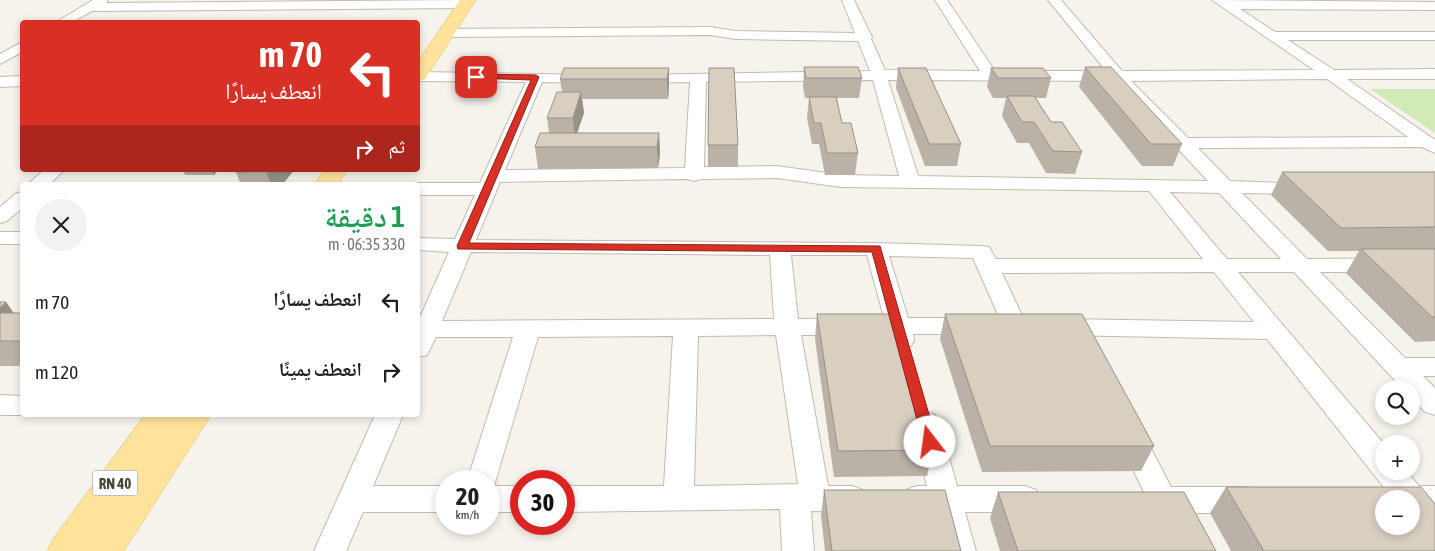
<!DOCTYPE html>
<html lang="ar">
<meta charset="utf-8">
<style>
body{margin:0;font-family:"Asap Condensed","Noto Naskh Arabic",sans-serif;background:#f2f2f2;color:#202124;direction:rtl;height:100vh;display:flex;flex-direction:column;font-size:19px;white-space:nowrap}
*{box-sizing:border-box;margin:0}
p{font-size:16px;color:#757577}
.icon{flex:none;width:28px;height:28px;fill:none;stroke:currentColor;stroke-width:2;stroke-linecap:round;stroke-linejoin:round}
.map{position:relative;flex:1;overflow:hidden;direction:ltr}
.sheet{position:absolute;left:20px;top:182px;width:400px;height:235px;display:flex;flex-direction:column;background:#fff;border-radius:5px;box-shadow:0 2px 8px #0003;direction:rtl}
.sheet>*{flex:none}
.banner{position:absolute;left:20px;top:20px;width:400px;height:152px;border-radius:5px;box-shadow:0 2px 8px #0003;direction:rtl;background:#d93025;color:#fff;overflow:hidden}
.tools{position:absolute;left:1375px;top:380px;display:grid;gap:10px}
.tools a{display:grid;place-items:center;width:45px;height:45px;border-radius:50%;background:#fff;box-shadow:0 2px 8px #0003;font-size:25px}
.speed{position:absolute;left:435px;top:470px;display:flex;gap:10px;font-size:25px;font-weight:700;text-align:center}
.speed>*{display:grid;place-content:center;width:65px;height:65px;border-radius:50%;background:#fff;box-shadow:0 2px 8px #0003;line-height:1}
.speed small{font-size:12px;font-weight:400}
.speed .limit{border:8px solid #d22;background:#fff;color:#111}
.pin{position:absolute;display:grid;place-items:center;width:42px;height:42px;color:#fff;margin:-21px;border-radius:10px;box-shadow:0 2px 8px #0006}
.me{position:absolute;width:55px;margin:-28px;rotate:345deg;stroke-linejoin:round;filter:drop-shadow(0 0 4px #0008)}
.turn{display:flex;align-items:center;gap:18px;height:105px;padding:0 15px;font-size:22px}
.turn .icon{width:65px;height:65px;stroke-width:2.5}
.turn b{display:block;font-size:35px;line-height:42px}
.then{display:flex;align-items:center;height:48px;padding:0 15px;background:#0003;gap:10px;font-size:19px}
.round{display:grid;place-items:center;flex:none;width:52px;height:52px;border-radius:26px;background:#f2f2f2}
.headline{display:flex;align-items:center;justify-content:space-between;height:85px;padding:0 15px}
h1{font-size:30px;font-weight:600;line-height:38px;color:#1e9e55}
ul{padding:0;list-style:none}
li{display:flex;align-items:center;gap:15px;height:70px;padding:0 15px}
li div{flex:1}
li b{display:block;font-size:19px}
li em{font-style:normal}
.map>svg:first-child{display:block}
</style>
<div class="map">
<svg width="1435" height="551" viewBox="0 0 1435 551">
<rect width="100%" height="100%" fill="#f6f3ec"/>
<!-- green -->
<polygon fill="#d2eab5" points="1370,89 1435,89 1435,133"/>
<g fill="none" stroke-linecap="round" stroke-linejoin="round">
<!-- street casing -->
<g stroke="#c2bbae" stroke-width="2">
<g id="street">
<polygon points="93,0 108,0 106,3 465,0 471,4 465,8 92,11 72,22 56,22"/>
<path d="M842 0H854L872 37 871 39 885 70 980 71 935 0H947L995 71H1106L1048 0H1061L1122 71 1314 70 1212 0 1435 2V10L1240 9 1275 32H1435V40H1288L1334 70 1435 69V79H1347L1435 140V153L1422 147 1198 148 1230 181 1311 184 1314 188 1311 192 1304 194 1242 193 1307 259 1435 258V272H1320L1405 358H1435V376H1423L1435 388V415L1425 412 1411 397V389H1403L1294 272H1238L1384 444V471H1406L1419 486H1435V512H1411V499H1393L1267 339 1060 335 1051 333 1048 327 1051 321 1060 319 1254 322 1214 272 1002 273 1027 326 1024 332 1015 334 1006 332 1003 326 973 258 889 256 908 318H973L982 320 985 326 982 332 973 334H913L914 340 911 346 902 348 893 346 888 335H801L828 486H852L863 490 867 499 863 508 852 512 811 511 814 551H782L780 509 564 512V486H664L673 336 538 337 494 486H521V512H489V481H467L513 337H436L427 355 418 357V322L449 252 418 250V238L455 239 475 195H418V185H411L418 183H480L526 82 418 81V72L596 75 599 78 596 81 591 83 542 82 505 170 685 168 690 82 638 83 633 81 630 78 633 75 870 71 858 41 736 39 710 35 445 37 438 33 445 29 710 27 736 31 855 33ZM1327 79 1408 137 1188 138 1131 81ZM873 80 899 176 841 175 777 166 704 167 706 82ZM888 80 1114 81 1208 181 918 176ZM777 178 841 187 1149 191 1203 259H996L989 247 981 246 876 243 476 240 500 182 687 179 694 181 701 179ZM1170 192 1219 193 1281 259H1227ZM471 252 770 255 774 319 442 321ZM791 255H867L884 318 798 319ZM776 335 798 484 694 486 698 336Z"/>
<polygon points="22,42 22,52 0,64 0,54"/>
<polygon points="22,76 22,86 0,87 0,77"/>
<polygon points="44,170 64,170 49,185 27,185"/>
<polygon points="22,192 22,208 7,221 0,223 0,207 15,194"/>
<rect x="0" y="232" width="22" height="12"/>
<polygon points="0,395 22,396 22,415 26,415 0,415"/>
<polygon points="925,411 935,415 939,422 957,486 1025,486 1036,490 1040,499 1036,508 1025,512 965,512 976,551 944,551 934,512 917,512 906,508 902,499 906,490 917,486 927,486 911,422 915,415"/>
<polygon points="375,415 403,415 373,486 446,486 446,512 363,512 346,551 314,551"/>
<polygon points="1131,426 1141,429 1171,487 1247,487 1258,491 1262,500 1258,509 1247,513 1185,513 1204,551 1172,551 1153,511 1146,509 1142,500 1145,494 1117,437 1121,429"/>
</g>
</g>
<!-- primary casing -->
<g stroke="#e6c16a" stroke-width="1">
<g id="primary">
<polygon points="460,0 476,0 425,79 418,81 418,62"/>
<polygon points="325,170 347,170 338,185 314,185"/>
<polygon points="145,415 211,415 124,551 47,551 53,539"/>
</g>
</g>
<!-- street -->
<use href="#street" fill="#fff" fill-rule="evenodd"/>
<!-- primary -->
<use href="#primary" fill="#ffe39c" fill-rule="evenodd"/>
</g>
<!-- wall -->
<g fill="#bab2a6">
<polygon points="804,67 862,78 859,98 837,98 842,123 858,153 855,175 825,175 819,144 812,144 807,118 809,98 805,98 803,87"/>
<polygon points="1085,67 1182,144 1173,166 1142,166 1079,87"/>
<polygon points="669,68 669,88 668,99 582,99 584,113 577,133 659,133 660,154 658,168 538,169 535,147 549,133 547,118 562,92 560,79"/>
<polygon points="898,68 961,144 957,166 925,166 896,88"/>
<polygon points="991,68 1051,78 1046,98 1036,98 1051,122 1082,152 1075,174 1046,173 1029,143 1017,143 1002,116 1006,98 993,98 987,87"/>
<rect x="708" y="145" width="30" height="22"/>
<polygon points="183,170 218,170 214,175 185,175"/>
<polygon points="237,170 294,170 282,185 241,185 236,172"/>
<polygon points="1282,172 1435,172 1435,341 1415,342 1346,273 1359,251 1328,251 1271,195"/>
<polygon points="0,302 6,302 14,313 22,313 22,366 0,366"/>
<polygon points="817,314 933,450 927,476 834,477 815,339"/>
<polygon points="945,314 1154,446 1141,471 982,472 940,339"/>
<polygon points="1226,487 1435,551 1231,551 1210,513"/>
<polygon points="824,490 961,551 825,551 821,516"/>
<polygon points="998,492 1216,551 1000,551 990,518"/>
</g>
<!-- shaded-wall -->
<g fill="#979187">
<polygon points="669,68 669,88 668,99 667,79"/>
<polygon points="581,92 584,113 575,139 573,118"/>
<polygon points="659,133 660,154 658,168 657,147"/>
<polygon points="212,170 218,170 214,175"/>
<polygon points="267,170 294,170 282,185 271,185 266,171"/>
<polygon points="6,302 22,326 0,321 0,308"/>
</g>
<!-- building -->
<g fill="#d8cfc1" stroke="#979187" fill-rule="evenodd">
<polygon points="804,67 858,67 862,78 806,78"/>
<polygon points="1085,67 1111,67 1182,144 1151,144"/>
<polygon points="564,68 669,68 667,79 560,79"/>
<polygon points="709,68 734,68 738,145 708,145"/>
<polygon points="898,68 926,68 961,144 929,144"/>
<polygon points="991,68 1043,68 1051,78 998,78"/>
<polygon points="557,92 581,92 573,118 547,118"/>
<polygon points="1007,96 1034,96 1051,122 1062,122 1082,152 1053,151 1034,122 1022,122"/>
<polygon points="809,97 836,97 842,123 851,123 858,153 827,153 821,123 814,123"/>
<polygon points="540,133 659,133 657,147 535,147"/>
<polygon points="237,170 267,170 266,171 236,172"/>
<polygon points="1282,172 1435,172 1435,227 1341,228"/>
<polygon points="1361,249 1435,249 1435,317 1432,317"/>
<polygon points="0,302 6,302 0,308"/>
<rect x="0" y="313" width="22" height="28"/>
<polygon points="817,314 896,314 933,450 838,451"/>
<polygon points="945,314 1082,314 1154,446 990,446"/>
<path d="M1226 487H1421L1435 504V551H1264ZM1384 499H1411V526H1384Z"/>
<polygon points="824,490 945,490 961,551 832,551"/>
<polygon points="998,492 1184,492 1216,551 1018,551"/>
</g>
<!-- route -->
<polygon fill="#d93025" stroke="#8d1f18" points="476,74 536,75 539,77 469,243 880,246 937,442 935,445 930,447 925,445 923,442 872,252 458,249 457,246 531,80 474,78 473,77"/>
<g text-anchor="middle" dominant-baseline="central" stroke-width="4" stroke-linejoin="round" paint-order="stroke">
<!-- shield labels -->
<rect fill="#fff" stroke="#817c74" stroke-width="1" x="92.5" y="470.5" width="45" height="25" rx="4"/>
<g font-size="15" font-weight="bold" fill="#4b4439">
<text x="115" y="483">RN 40</text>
</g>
</g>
</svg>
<div class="tools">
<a><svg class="icon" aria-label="search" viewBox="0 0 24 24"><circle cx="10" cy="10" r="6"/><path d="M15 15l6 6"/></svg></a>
<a>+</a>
<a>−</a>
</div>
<div class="speed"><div>20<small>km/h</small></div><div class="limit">30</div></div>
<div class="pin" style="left:476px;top:77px;background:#d93025"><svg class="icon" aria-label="arrive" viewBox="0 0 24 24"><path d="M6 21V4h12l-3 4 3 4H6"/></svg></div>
<svg class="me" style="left:930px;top:442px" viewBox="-20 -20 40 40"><circle r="19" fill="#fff"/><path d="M0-13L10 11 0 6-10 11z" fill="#d93025"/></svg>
<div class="banner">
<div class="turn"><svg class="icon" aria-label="left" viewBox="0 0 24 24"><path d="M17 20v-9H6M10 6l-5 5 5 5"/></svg><div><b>70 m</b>انعطف يسارًا</div></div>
<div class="then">ثم<svg class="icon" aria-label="right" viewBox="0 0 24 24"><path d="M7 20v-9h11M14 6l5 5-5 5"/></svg></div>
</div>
<section class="sheet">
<div class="headline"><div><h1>1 دقيقة</h1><p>330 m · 06:35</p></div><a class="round"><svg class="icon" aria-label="close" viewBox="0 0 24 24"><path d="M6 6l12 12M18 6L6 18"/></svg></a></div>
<ul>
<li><svg class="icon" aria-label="left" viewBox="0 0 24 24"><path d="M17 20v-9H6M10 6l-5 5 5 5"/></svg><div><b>انعطف يسارًا</b></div><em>70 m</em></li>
<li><svg class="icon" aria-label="right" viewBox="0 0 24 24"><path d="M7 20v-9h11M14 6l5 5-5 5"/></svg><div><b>انعطف يمينًا</b></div><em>120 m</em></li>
</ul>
</section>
</div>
